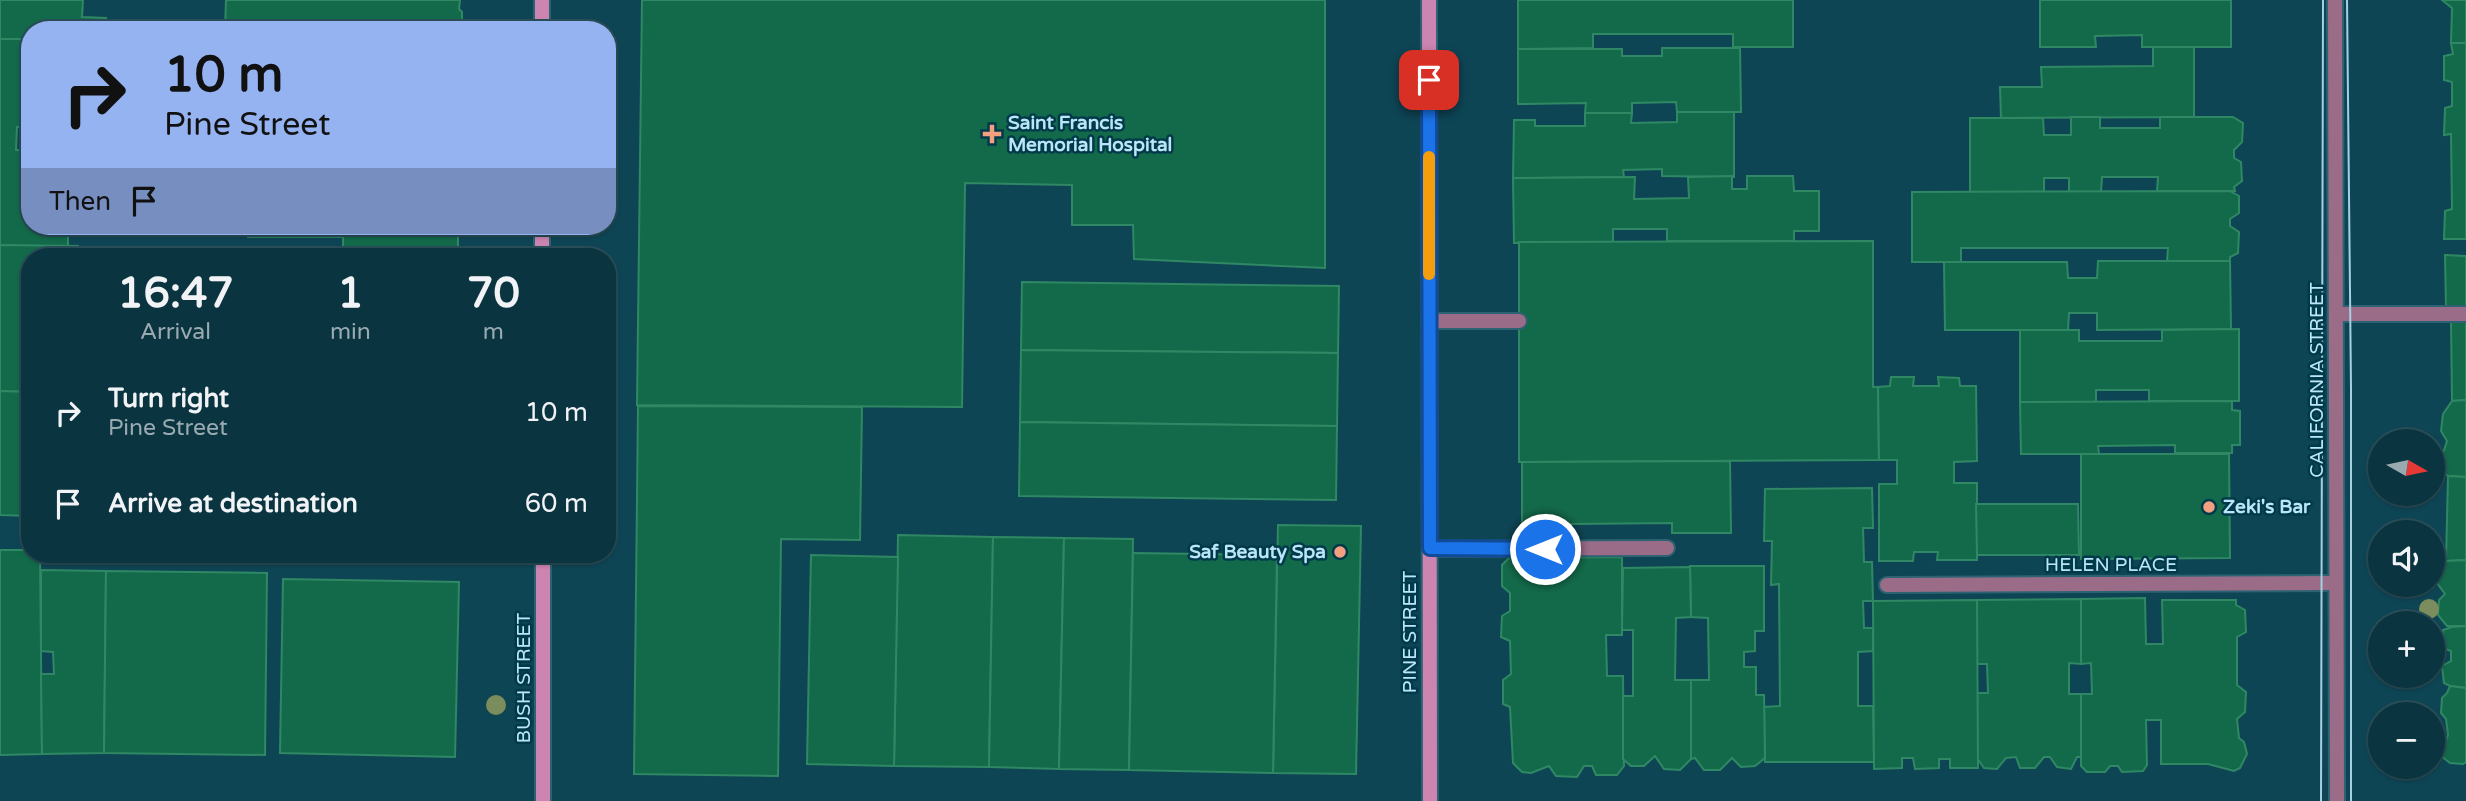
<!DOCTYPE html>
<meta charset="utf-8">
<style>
body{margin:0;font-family:"Varela Round",sans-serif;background:#183f4b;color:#f1f3f6;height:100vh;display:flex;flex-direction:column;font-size:26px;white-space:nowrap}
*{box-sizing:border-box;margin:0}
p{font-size:23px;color:#99aab1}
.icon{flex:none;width:38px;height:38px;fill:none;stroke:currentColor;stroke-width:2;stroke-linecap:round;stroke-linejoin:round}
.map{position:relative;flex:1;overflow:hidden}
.side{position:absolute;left:21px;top:248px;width:595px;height:315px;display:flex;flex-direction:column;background:#0a3440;border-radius:28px;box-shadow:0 2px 5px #0004,0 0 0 2px #2a4f59}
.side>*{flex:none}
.hud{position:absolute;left:21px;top:21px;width:595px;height:214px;border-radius:28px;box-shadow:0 2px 5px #0004,0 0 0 2px #2a4f59;background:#95b2f1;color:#111;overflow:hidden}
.needle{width:46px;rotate:99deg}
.controls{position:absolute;left:2368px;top:429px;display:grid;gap:14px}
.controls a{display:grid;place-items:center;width:77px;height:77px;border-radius:50%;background:#0a3440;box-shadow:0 2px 5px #0004,0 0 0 2px #2a4f59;font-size:35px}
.pin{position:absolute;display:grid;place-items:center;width:60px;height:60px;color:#fff;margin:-30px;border-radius:14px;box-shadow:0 4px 10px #0006}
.me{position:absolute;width:77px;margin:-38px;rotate:270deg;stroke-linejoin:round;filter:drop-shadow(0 0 5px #0008)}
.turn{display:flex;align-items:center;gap:24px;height:147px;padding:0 28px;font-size:32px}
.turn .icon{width:91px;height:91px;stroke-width:2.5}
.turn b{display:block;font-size:49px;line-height:60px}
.then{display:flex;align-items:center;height:66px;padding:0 28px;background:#0003;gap:14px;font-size:26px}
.eta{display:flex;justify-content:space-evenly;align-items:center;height:119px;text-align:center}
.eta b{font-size:42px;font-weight:800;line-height:49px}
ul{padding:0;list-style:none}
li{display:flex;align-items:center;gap:21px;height:91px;padding:0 28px}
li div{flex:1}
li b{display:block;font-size:26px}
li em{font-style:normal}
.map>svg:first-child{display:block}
</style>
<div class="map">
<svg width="2466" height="801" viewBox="0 0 2466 801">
<rect width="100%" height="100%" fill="#0e4555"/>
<!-- building -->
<g fill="#136a4a" stroke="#2f8863" stroke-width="2">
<polygon points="0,0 83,0 82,17 106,18 106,30 30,30 30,39 0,39"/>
<polygon points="226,0 460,0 459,9 462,12 462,29 363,30 363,22 312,22 312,30 225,30"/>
<polygon points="642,0 1325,0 1325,268 1134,259 1133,225 1072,225 1072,185 965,183 962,407 637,405"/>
<polygon points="1518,0 1793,0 1793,47 1733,47 1733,34 1593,34 1593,48 1518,49"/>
<polygon points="2040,0 2231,0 2231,47 2142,47 2142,35 2095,36 2096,47 2040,47"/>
<polygon points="2466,0 2466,43 2451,43 2452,8 2442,0"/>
<polygon points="0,39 30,39 30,127 17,127 16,150 30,150 30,226 68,226 68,247 0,245"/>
<polygon points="2451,43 2466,43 2466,239 2444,239 2445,211 2452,209 2451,134 2444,135 2445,108 2452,106 2452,82 2444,80 2444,56 2453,54"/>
<polygon points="2153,47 2194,47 2194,117 2001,118 2000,87 2042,87 2041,67 2153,66"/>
<polygon points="1662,48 1740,48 1741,112 1677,112 1676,102 1632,103 1632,113 1585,113 1586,103 1518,104 1518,49 1622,49 1622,56 1662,56"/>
<polygon points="1677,112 1734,112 1734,177 1662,176 1662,169 1623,170 1624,177 1513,178 1514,120 1535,120 1535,126 1585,126 1585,113 1632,113 1631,123 1677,122"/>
<polygon points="2071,117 2100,117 2100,128 2160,128 2160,117 2233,117 2243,123 2242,142 2234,150 2234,158 2241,162 2242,181 2234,187 2235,191 2157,191 2158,177 2102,177 2101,192 2069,192 2069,178 2044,178 2044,192 1970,192 1970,118 2043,118 2044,135 2071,135"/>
<polygon points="1732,176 1732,189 1747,189 1747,176 1793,176 1794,191 1819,191 1819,231 1794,231 1794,241 1667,241 1667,229 1613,229 1613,242 1514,243 1513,178 1635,177 1634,199 1689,198 1688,177"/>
<polygon points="2230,191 2239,196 2239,213 2230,219 2230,226 2239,232 2238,253 2230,257 2230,261 2167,261 2168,248 1961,248 1961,262 1912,262 1912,192"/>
<polygon points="247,226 458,226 458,253 343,253 343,237 248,237"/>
<polygon points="1873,241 1873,387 1878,387 1879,460 1519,462 1519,242"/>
<polygon points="0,245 78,246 77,257 30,257 30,392 0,391"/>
<rect x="185" y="253" width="273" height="4"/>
<polygon points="2445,255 2466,256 2466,306 2446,307"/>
<polygon points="2098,261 2230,261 2231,329 2097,330 2097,313 2069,313 2068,330 1945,330 1944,262 2067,262 2068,278 2097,278"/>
<polygon points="1022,282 1339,286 1338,353 1021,350"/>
<polygon points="2451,320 2466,320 2466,400 2452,401"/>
<polygon points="2239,329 2239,401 2149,401 2149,390 2096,390 2096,402 2020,402 2020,330 2079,330 2079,341 2162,341 2162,330"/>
<polygon points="1021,350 1338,353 1337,426 1020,422"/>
<polygon points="1891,377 1914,377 1913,386 1939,386 1938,377 1959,378 1960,386 1976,386 1977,461 1954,462 1954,483 1977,483 1977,560 1937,560 1938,552 1914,552 1913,561 1879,561 1879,484 1897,484 1897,460 1879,460 1878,387 1890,386"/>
<polygon points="0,391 30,392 30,516 0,515"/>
<polygon points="2466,400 2466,477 2448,476 2444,473 2442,456 2447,441 2441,431 2443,414 2452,401"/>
<polygon points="2232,401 2232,410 2240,411 2240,445 2232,445 2232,453 2175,453 2175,445 2098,446 2099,454 2021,454 2020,402"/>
<polygon points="638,406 862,407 860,540 781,539 778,776 634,774"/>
<polygon points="1020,422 1337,426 1336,500 1019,496"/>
<polygon points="2081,454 2229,454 2230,558 2081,559"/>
<polygon points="1730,461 1731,533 1672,533 1672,523 1571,524 1571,533 1522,534 1522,462"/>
<polygon points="2448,476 2466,477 2466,560 2446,561"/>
<polygon points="1872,488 1873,528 1863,528 1864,562 1872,562 1873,601 1863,601 1864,628 1873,628 1873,651 1858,652 1858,706 1873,706 1874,762 1765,762 1764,707 1780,706 1779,584 1771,585 1772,541 1764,541 1765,489"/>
<polygon points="1976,504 2078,504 2079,555 1977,555"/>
<polygon points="1278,525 1361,526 1356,774 1273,773"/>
<polygon points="898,535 993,537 989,767 894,766"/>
<polygon points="993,537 1064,538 1059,769 989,767"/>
<polygon points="1064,538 1133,539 1129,770 1059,769"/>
<polygon points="0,550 30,550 30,555 40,555 42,754 0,755"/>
<polygon points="1509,551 1528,551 1528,558 1622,557 1622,635 1606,635 1607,676 1623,676 1624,766 1617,775 1596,775 1592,766 1584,766 1577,777 1556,776 1549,766 1531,773 1522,772 1513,763 1510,707 1503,704 1503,680 1511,674 1510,641 1501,637 1502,616 1510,611 1510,593 1502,586 1502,565 1509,558"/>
<polygon points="1133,553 1277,555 1273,773 1129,770"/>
<polygon points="811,555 898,557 894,766 807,764"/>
<polygon points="2466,560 2466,626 2447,626 2438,615 2439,600 2445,594 2437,583 2439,566 2446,561"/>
<polygon points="1690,566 1764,566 1764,631 1755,631 1755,651 1744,652 1744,667 1756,667 1756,695 1764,695 1765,758 1755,766 1741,767 1732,758 1720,770 1704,770 1695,758 1691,759 1691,680 1709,680 1708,618 1691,617"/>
<polygon points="1690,567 1691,617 1676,618 1675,680 1691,680 1691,759 1680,770 1664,769 1655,756 1644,766 1631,766 1623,759 1623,696 1633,696 1633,630 1622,630 1623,568"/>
<polygon points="41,570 106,571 104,753 42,754 41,674 54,674 53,652 41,651"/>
<polygon points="106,571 267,573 265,755 104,753"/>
<polygon points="283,579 459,582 455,757 280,753"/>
<polygon points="2145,598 2146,644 2163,644 2162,600 2236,600 2236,605 2245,610 2246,632 2237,637 2237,685 2246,692 2245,712 2237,719 2239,738 2244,742 2247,754 2240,768 2234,771 2208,764 2161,764 2161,720 2146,720 2147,765 2143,771 2122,772 2118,766 2110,766 2105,772 2087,772 2081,766 2081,694 2092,694 2091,663 2081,664 2081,599"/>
<polygon points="2081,599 2081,664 2069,663 2069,694 2081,694 2081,757 2077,757 2071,769 2057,767 2050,757 2044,757 2035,768 2020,768 2016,757 2006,758 1997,769 1984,768 1977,758 1977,693 1988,693 1987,664 1977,664 1977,600"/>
<polygon points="1977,600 1978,768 1950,768 1950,759 1939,759 1939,768 1915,769 1913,758 1902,758 1902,768 1874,769 1873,601"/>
<polygon points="2466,626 2466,688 2450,686 2444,683 2442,666 2451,661 2451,651 2443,648 2443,630 2452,627"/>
<polygon points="2450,686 2466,688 2466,762 2463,764 2450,763 2441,756 2448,735 2446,719 2441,713 2442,698 2447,693"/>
</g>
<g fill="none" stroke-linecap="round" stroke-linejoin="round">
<!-- service casing -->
<g stroke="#2d6272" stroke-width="18">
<g id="service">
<polyline points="2336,314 2466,314"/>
<polyline points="1429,321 1519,321"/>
<polyline points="1430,549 1667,548"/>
<polyline points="1887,585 2336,583"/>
</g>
</g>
<!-- tertiary casing -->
<g stroke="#2d6272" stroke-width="18">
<polyline id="tertiary" points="2335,0 2337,801"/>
</g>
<!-- secondary casing -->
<g stroke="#2d6272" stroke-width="18">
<g id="secondary">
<polyline points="542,0 542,30"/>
<polyline points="1429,0 1430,801"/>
<polyline points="542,226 542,257"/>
<polyline points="543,555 543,801"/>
</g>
</g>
<!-- service -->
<use href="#service" stroke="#9a6c88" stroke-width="14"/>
<!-- tertiary -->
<use href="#tertiary" stroke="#9a6c88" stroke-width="14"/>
<!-- secondary -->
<use href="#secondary" stroke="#cc84b0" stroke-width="14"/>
<!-- tram -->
<g stroke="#a4d1e2" stroke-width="2">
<polyline points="2347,0 2351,388 2351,801"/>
<polyline points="2321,801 2323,0"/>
</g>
</g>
<!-- trees -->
<g fill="#7b8d5c">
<circle cx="2429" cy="609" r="10"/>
<circle cx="496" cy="705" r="10"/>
</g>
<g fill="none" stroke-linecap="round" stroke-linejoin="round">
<!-- route casing -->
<g stroke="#114b97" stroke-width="18">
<polyline id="route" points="1429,80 1430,548 1545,549"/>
</g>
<!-- route -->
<use href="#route" stroke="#1a73e8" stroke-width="12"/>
<!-- slow -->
<polyline stroke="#f59e0b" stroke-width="12" points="1429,157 1429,274"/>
</g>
<!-- markers -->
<g fill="#f2a07f" stroke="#003a4a" stroke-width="2.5">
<path d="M988.5 123.5h7v7h7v7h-7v7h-7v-7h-7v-7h7z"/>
<circle cx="2209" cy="507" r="7"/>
<circle cx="1340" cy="552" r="7"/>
</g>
<g text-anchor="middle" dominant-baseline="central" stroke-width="5" stroke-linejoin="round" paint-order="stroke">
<!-- poi labels -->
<g font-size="19" font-weight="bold" fill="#bae6f7" stroke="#003a4a" text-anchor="start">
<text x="1008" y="123">Saint Francis<tspan x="1008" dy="22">Memorial Hospital</tspan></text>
<text x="2223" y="507">Zeki's Bar</text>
<text x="1326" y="552" text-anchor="end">Saf Beauty Spa</text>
</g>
<!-- street labels -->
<g font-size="19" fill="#bae6f7" stroke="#003a4a">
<text transform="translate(2317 380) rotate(-90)">CALIFORNIA STREET</text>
<text x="2111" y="565">HELEN PLACE</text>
<text transform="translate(1410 632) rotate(-90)">PINE STREET</text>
<text transform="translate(524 678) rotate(-90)">BUSH STREET</text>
</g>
</g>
</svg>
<div class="controls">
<a><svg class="needle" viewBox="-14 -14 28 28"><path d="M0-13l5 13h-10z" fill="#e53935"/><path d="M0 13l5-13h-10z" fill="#99aab1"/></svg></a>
<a><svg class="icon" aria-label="sound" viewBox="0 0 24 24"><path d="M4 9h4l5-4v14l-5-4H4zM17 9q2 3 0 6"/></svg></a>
<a>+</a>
<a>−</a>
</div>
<div class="pin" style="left:1429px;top:80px;background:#d93025"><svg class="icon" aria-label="arrive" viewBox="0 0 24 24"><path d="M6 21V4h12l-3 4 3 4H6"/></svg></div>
<svg class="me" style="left:1545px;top:549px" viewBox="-20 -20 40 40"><circle r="17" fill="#1a73e8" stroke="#fff" stroke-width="3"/><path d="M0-11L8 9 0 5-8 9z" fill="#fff"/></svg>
<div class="hud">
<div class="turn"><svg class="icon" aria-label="right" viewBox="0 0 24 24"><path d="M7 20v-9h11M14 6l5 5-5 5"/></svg><div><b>10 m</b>Pine Street</div></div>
<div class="then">Then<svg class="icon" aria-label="arrive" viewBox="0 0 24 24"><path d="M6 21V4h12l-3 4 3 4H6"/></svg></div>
</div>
<section class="side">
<div class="eta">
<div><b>16:47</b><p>Arrival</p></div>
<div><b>1</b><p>min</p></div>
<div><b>70</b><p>m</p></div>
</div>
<ul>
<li><svg class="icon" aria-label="right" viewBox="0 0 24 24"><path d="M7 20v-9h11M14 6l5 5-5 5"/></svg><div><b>Turn right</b><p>Pine Street</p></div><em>10 m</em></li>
<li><svg class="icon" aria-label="arrive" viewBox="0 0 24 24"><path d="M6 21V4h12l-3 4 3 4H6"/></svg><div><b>Arrive at destination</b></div><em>60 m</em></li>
</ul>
</section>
</div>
